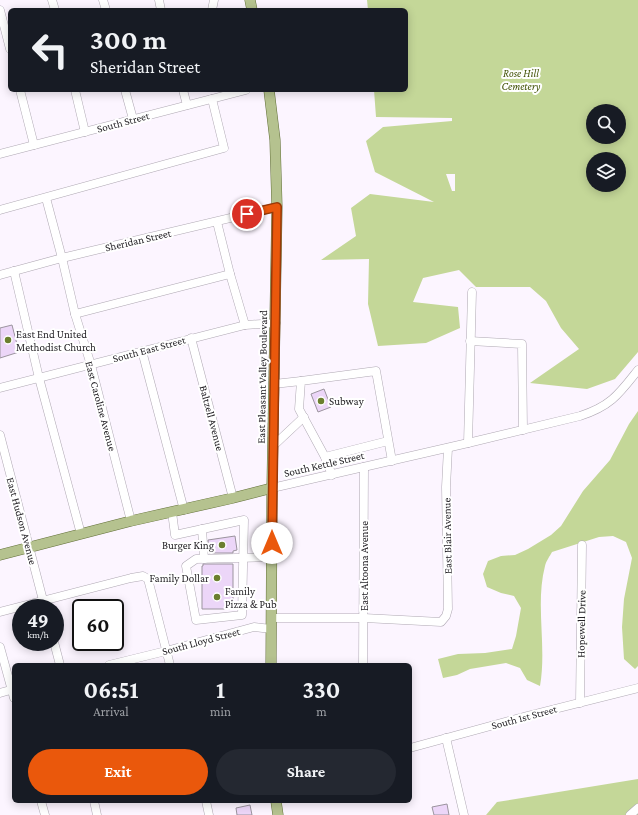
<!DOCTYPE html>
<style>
body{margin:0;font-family:"Crimson Pro",serif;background:#242831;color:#f1f3f6;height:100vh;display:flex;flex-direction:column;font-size:15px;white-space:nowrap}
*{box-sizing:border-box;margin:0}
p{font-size:13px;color:#9ea1a6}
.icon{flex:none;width:22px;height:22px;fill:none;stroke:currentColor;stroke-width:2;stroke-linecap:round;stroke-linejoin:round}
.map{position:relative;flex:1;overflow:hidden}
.panel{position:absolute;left:12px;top:663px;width:400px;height:140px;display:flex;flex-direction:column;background:#171b24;border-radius:6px;box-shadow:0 2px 10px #0003}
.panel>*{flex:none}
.hud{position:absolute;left:8px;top:8px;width:400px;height:84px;border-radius:6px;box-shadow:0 2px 10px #0003;background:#171b24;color:#f1f3f6;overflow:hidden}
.buttons{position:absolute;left:586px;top:104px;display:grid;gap:8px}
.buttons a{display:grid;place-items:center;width:40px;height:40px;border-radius:50%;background:#171b24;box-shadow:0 2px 10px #0003;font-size:20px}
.speed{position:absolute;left:12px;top:599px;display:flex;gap:8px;font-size:20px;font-weight:700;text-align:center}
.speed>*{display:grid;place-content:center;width:52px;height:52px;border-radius:50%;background:#171b24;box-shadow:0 2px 10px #0003;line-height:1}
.speed small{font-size:10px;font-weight:400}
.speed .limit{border:2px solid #111;border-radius:6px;background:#fff;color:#111}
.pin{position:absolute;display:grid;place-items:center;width:34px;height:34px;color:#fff;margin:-17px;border:2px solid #fff;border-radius:50%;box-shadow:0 1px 4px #0007}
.me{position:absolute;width:44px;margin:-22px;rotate:0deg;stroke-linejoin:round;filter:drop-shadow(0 0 3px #0008)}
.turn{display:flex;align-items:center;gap:14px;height:84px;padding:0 16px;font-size:18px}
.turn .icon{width:52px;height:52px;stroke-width:2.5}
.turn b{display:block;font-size:28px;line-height:34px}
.eta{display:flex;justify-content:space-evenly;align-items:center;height:68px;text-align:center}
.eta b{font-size:24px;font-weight:700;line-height:28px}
.button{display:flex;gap:8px;margin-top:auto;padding:8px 16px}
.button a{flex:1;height:46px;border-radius:24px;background:#ea580c;color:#fff;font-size:16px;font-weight:700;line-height:46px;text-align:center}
.button a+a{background:#242831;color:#f1f3f6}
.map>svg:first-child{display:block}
</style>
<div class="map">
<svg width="638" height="815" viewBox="0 0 638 815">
<rect width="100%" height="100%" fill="#fcf5ff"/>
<!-- green -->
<g fill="#c4d798" fill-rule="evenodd">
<path d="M367 0H638V352L615 379 587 389 530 383 579 349 561 328 546 301 530 287H476L459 270 423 278 413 302 458 307 460 328 426 343 378 346 368 304 369 259 321 260 356 236 351 208 370 194 434 202 375 172 366 141 383 127 452 121V118L376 117 374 90H406V10H368ZM593 111H619V137H593ZM593 159H619V185H593ZM446 174H455V191H452Z"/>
<path d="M638 411V666L635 669 624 659 622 627 624 599 632 558 626 542 613 536 599 537 552 552C550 556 546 561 545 566 535 605 547 646 540 686L527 680 520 668 506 663 470 669 457 675 443 678 438 659 458 654 485 653 512 649 516 636 521 608 514 596 501 593 487 587 483 574 488 561 501 556 515 555 528 549 551 535 561 526 583 491 610 460 629 424Z"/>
<polygon points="638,779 638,815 486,815 497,802"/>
</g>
<!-- building -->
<g fill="#ecd6f8" stroke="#9b949e">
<polygon points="12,325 19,352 0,358 0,328"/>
<polygon points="324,389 331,407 318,412 311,394"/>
<polygon points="235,536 237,550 233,551 233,553 209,553 208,540"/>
<polygon points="203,564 233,564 233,609 202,609 202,566 203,566"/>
<polygon points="447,804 449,815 434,815 432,807"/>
<polygon points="250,805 252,815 237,815 236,808"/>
</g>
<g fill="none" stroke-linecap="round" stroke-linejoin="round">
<!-- minor casing -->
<g stroke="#afa8b3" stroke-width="9">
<g id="minor">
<polyline points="52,0 55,10"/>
<polyline points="103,0 106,10"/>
<polyline points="159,0 161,10"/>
<polyline points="0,10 10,49"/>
<polyline points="212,10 214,0"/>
<polyline points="20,90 34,145"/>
<polyline points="75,90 85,132"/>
<polyline points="125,90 133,119"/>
<polyline points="183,90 187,105"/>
<polyline points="0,154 246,90"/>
<polyline points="46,198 62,258 75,314 91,365 131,521"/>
<polyline points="0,210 224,148 212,99"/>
<polyline points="217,222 230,274 245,325"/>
<polyline points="14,271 39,378 81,534"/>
<polyline points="0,275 62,258 277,207"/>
<polyline points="75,314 230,274"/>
<polyline points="191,338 233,498"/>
<polyline points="470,341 522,344 523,430"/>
<polyline points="142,351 184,510"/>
<polyline points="274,384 301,381"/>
<polyline points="0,388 245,325 276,323"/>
<polyline points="0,435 45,608"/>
<polyline points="468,443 472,292"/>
<polyline points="273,446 304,417"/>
<polyline points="325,457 388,441"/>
<polyline points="332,475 325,457 299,409 301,381 376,371 392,461"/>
<path d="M272 488 468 443 580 416C611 406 619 394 638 370"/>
<polyline points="172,512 175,535 244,520 242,615 196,620 186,566 196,559 271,557"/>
<polyline points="202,529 204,559"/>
<polyline points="0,612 131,578 143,576 148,579 170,665"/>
<polyline points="271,618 364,618 441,622 446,616 448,609 446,487 448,448"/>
<polyline points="54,642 60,665"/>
<polyline points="0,647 14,698"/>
<polyline points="109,665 166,651 254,627 271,629"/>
<polyline points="363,665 364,467"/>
<polyline points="0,693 14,689"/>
<polyline points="580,703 582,545"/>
<polyline points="446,738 464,815"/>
<polyline points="410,748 527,716 638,688"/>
<polyline points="41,801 45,815"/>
<polyline points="94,801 97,815"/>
<polyline points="206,801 209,815"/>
<polyline points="630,815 638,808"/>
</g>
</g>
<!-- major casing -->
<g stroke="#63703a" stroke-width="11">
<g id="major">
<polyline points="250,0 252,10"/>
<polyline points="269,90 275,140 277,207 272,488 271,665"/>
<polyline points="0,555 131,521 233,498 272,488"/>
<polyline points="276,801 278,815"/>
</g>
</g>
<!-- minor -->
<use href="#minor" stroke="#fff" stroke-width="8"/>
<!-- major -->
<use href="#major" stroke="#b5c28f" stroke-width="10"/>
</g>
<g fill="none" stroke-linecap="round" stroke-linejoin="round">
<!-- route casing -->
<g stroke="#983908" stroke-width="10">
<polyline id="route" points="247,214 277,207 272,543"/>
</g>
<!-- route -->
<use href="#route" stroke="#ea580c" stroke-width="7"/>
</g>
<!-- markers -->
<g fill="#6b7f2f" stroke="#fff" stroke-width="1.5">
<circle cx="8" cy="340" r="4"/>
<circle cx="321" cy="401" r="4"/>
<circle cx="222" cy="545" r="4"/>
<circle cx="217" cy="578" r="4"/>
<circle cx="217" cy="597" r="4"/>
</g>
<g text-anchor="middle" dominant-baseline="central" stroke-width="4" stroke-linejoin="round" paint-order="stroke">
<!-- park labels -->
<g font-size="11" font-style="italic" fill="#445409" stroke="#fff">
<text x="521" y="73">Rose Hill<tspan x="521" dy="13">Cemetery</tspan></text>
</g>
<!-- street labels -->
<g font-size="11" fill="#252327" stroke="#fff">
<text transform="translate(123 122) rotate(-15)">South Street</text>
<text transform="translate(138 240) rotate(-13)">Sheridan Street</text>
<text transform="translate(149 349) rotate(-15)">South East Street</text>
<text transform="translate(262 377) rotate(-89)">East Pleasant Valley Boulevard</text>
<text transform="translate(101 406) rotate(75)">East Caroline Avenue</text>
<text transform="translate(212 418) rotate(75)">Baltzell Avenue</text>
<text transform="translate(324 464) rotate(-13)">South Kettle Street</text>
<text transform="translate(22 521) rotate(75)">East Hudson Avenue</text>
<text transform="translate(447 536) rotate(-91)">East Blair Avenue</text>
<text transform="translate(364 566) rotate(-90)">East Altoona Avenue</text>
<text transform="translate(581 624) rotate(-89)">Hopewell Drive</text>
<text transform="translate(201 641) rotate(-15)">South Lloyd Street</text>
<text transform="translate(524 717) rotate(-15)">South 1st Street</text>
</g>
<!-- poi labels -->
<g font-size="11" fill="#252327" stroke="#fff" text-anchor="start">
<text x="16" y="334">East End United<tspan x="16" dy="13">Methodist Church</tspan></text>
<text x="329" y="401">Subway</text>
<text x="214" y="545" text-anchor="end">Burger King</text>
<text x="209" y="578" text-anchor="end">Family Dollar</text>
<text x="225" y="591">Family<tspan x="225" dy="13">Pizza &amp; Pub</tspan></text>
</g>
</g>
</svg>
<div class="buttons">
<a><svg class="icon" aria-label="search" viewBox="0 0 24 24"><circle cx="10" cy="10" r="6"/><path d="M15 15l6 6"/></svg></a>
<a><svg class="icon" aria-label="layers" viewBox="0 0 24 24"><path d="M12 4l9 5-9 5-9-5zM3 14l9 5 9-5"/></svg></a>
</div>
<div class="speed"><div>49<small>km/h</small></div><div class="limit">60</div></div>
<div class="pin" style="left:247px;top:214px;background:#d93025"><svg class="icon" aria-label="arrive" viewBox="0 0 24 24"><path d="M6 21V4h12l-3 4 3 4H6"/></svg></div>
<svg class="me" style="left:272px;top:543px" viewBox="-20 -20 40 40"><circle r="19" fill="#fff"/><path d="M0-13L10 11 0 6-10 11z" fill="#ea580c"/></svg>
<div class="hud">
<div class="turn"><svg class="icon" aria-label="left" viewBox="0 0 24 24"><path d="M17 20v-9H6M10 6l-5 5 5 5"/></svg><div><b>300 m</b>Sheridan Street</div></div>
</div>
<section class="panel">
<div class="eta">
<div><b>06:51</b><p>Arrival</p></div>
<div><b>1</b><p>min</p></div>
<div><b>330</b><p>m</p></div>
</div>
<div class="button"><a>Exit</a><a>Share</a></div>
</section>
</div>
